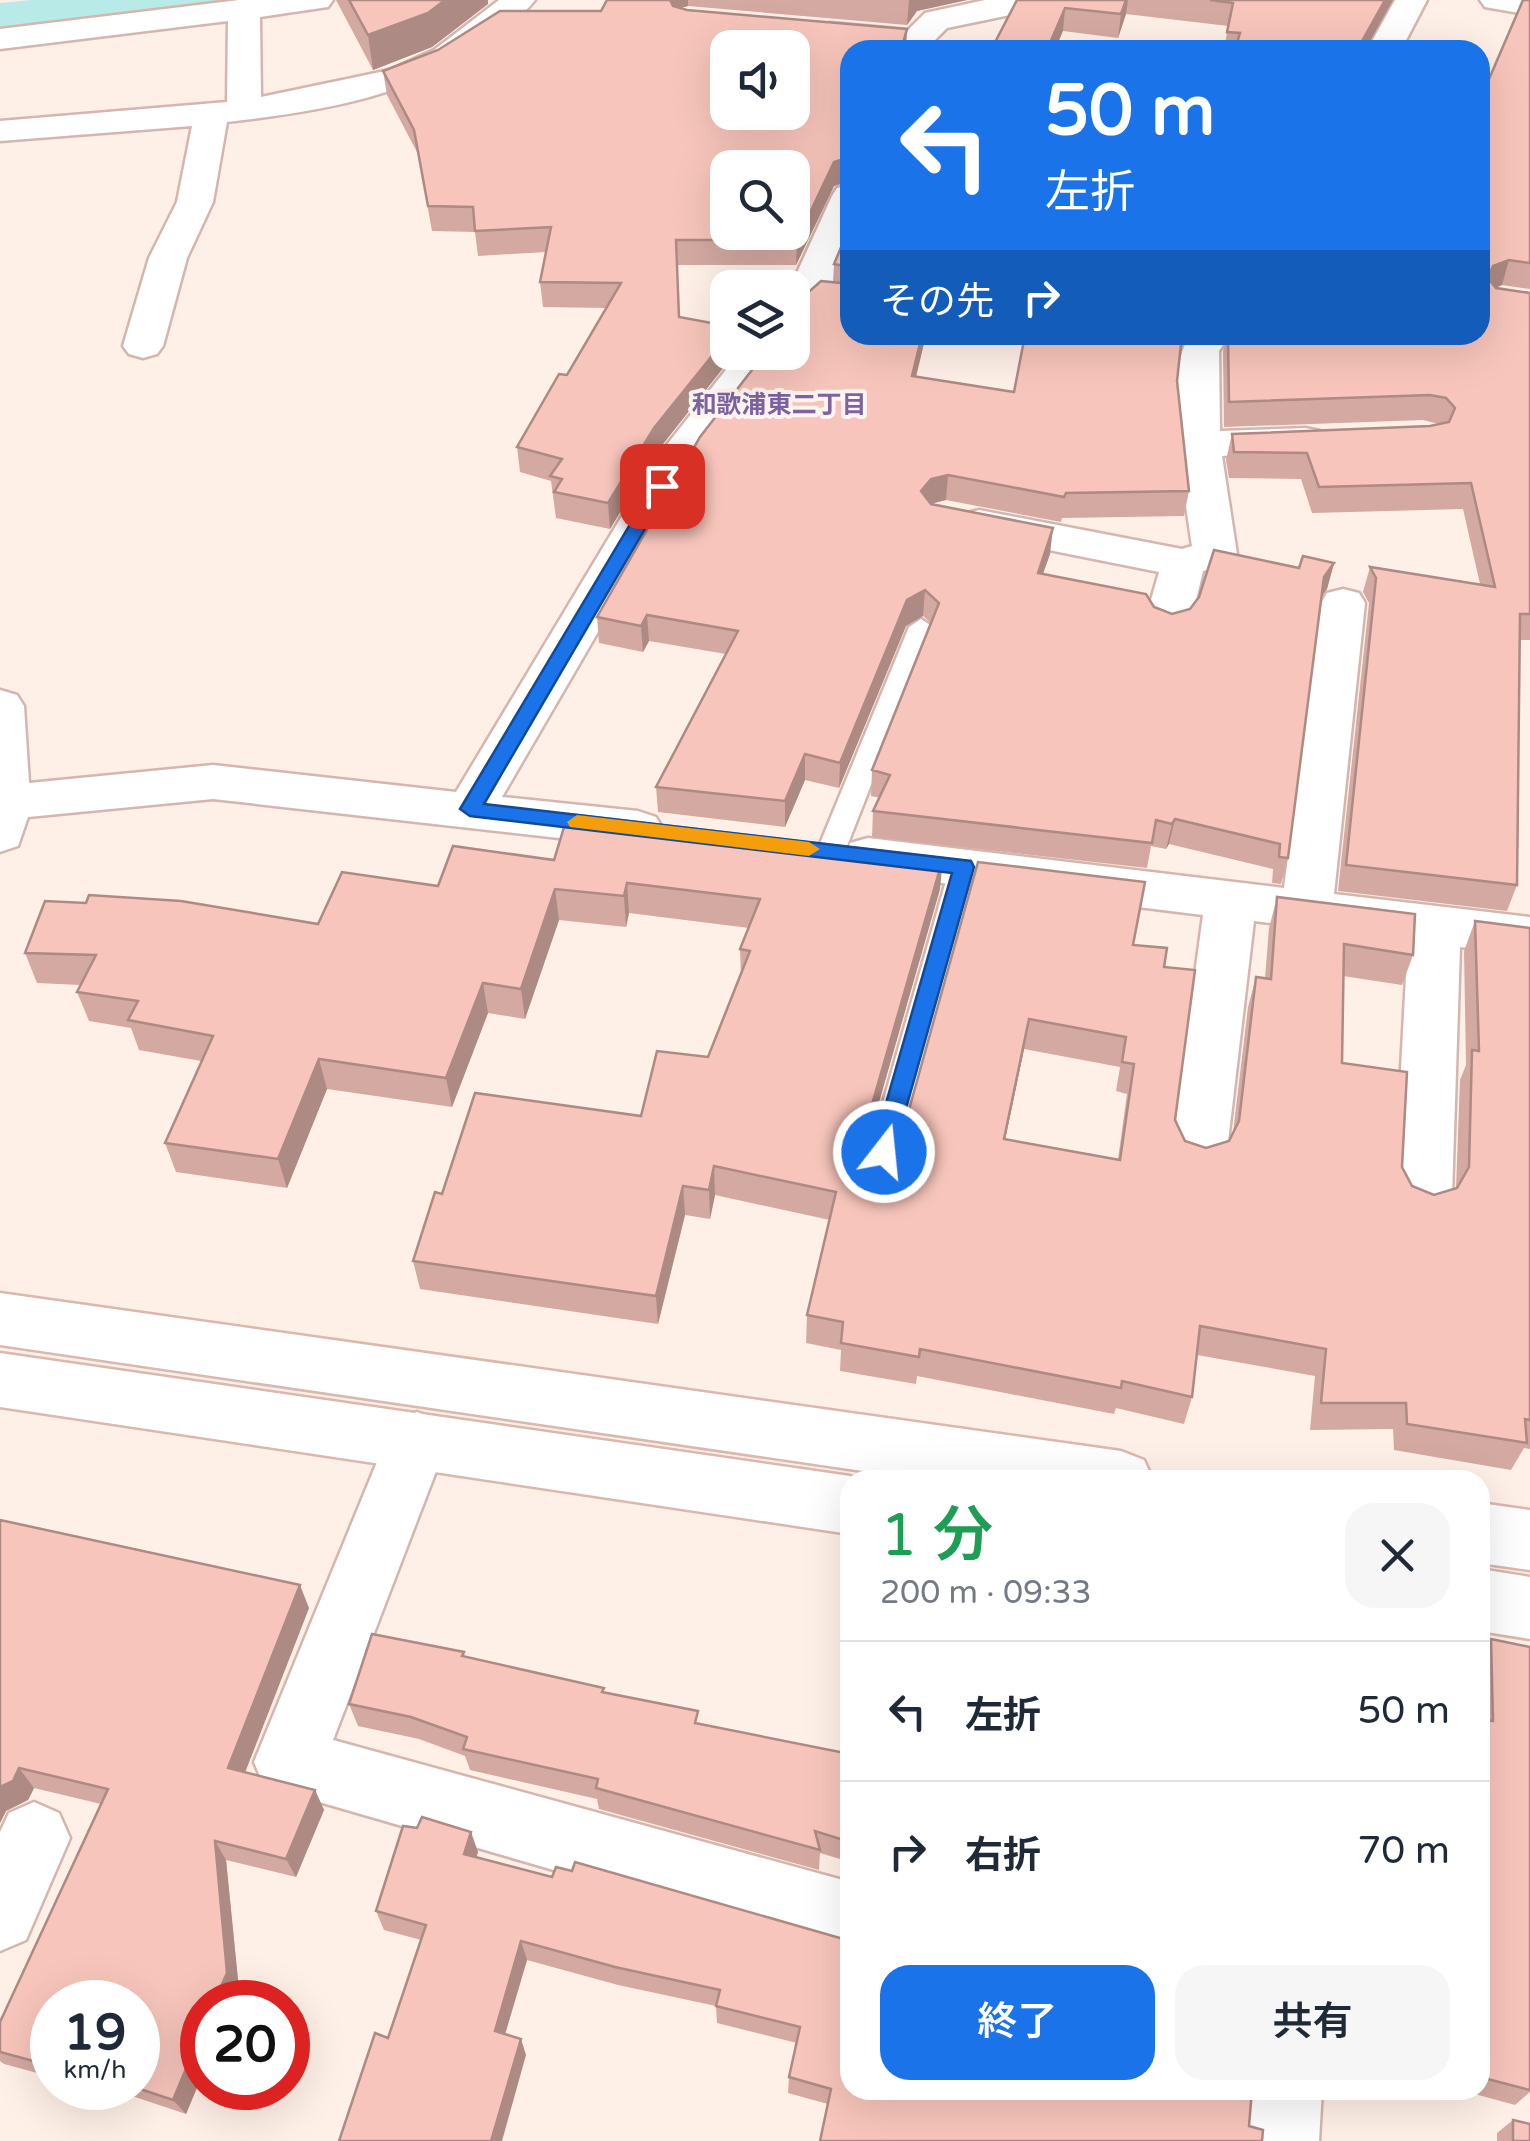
<!DOCTYPE html>
<html lang="ja">
<meta charset="utf-8">
<style>
body{margin:0;font-family:"Varela Round","Noto Sans JP",sans-serif;background:#f6f6f7;color:#1f2937;height:100vh;display:flex;flex-direction:column;font-size:38px;white-space:nowrap}
*{box-sizing:border-box;margin:0}
p{font-size:32px;color:#747a83}
.icon{flex:none;width:55px;height:55px;fill:none;stroke:currentColor;stroke-width:2;stroke-linecap:round;stroke-linejoin:round}
.map{position:relative;flex:1;overflow:hidden}
.details{position:absolute;left:840px;top:1470px;width:650px;height:630px;display:flex;flex-direction:column;background:#fff;border-radius:30px;box-shadow:0 10px 40px #0002}
.details>*{flex:none}
.guide{position:absolute;left:840px;top:40px;width:650px;height:305px;border-radius:30px;box-shadow:0 10px 40px #0002;background:#1a73e8;color:#fff;overflow:hidden}
.controls{position:absolute;left:710px;top:30px;display:grid;gap:20px}
.controls a{display:grid;place-items:center;width:100px;height:100px;border-radius:20px;background:#fff;box-shadow:0 10px 40px #0002;font-size:50px}
.speed{position:absolute;left:30px;top:1980px;display:flex;gap:20px;font-size:50px;font-weight:700;text-align:center}
.speed>*{display:grid;place-content:center;width:130px;height:130px;border-radius:50%;background:#fff;box-shadow:0 10px 40px #0002;line-height:1}
.speed small{font-size:25px;font-weight:400}
.speed .limit{border:15px solid #d22;background:#fff;color:#111}
.pin{position:absolute;display:grid;place-items:center;width:85px;height:85px;color:#fff;margin:-42px;border-radius:20px;box-shadow:0 5px 15px #0006}
.me{position:absolute;width:110px;margin:-55px;rotate:16deg;stroke-linejoin:round;filter:drop-shadow(0 0 8px #0008)}
.turn{display:flex;align-items:center;gap:35px;height:210px;padding:0 40px;font-size:45px}
.turn .icon{width:130px;height:130px;stroke-width:2.5}
.turn b{display:block;font-size:70px;line-height:85px}
.then{display:flex;align-items:center;height:95px;padding:0 40px;background:#0003;gap:20px;font-size:38px}
.round{display:grid;place-items:center;flex:none;width:105px;height:105px;border-radius:30px;background:#f6f6f7}
.overview{display:flex;align-items:center;justify-content:space-between;height:170px;padding:0 40px}
h1{font-size:60px;font-weight:600;line-height:75px;color:#1e9e55}
.action{display:flex;gap:20px;margin-top:auto;padding:20px 40px}
.action a{flex:1;height:115px;border-radius:30px;background:#1a73e8;color:#fff;font-size:40px;font-weight:600;line-height:115px;text-align:center}
.action a+a{background:#f6f6f7;color:#1f2937}
ul{padding:0;list-style:none}
li{display:flex;align-items:center;gap:30px;height:140px;padding:0 40px;border-top:2px solid #e0e1e3}
li div{flex:1}
li b{display:block;font-size:38px}
li em{font-style:normal}
.map>svg:first-child{display:block}
</style>
<div class="map">
<svg width="1530" height="2141" viewBox="0 0 1530 2141">
<rect width="100%" height="100%" fill="#fff0e7"/>
<g fill="none" stroke-linecap="round" stroke-linejoin="round">
<!-- river -->
<polygon fill="#b8ebe7" fill-rule="evenodd" points="31,0 222,0 214,12 193,17 0,39 0,3"/>
<!-- lane casing -->
<g stroke="#d5b6ae" stroke-width="5">
<g id="lane">
<polygon points="921,619 933,627 845,851 841,858 821,858 817,851 909,627"/>
<polygon points="964,857 974,860 978,867 899,1152 895,1161 884,1164 873,1161 869,1152 950,867 954,860"/>
</g>
</g>
<!-- street casing -->
<g stroke="#d5b6ae" stroke-width="5">
<g id="street">
<path d="M239 0H333L328 7 260 17 261 97 390 70 434 50 499 0H535C526 12 513 21 501 31 424 95 324 111 227 122L213 202 187 258 163 346 157 354 143 358 129 354 123 346 149 258 177 202 192 126 0 141V121L227 102 228 21 0 49V29Z"/>
<polygon points="985,0 1017,0 1010,15 947,28 928,47 916,50 830,43 818,40 814,33 818,26 830,23 908,30 925,13"/>
<polygon points="1395,0 1427,0 1401,50 1367,50"/>
<polygon points="1480,0 1530,0 1530,15 1485,7"/>
<path d="M850 185C850 201 851 218 850 233 848 260 819 317 792 323L790 288 832 196 837 188Z"/>
<path d="M1190 335H1230L1219 351 1220 431 1305 428 1320 431 1326 440 1320 449 1222 456 1237 554 1231 564 1203 571 1191 621 1184 631 1168 636 1152 631 1145 621 1159 572 979 536 964 532 957 523 964 514 979 510 1182 549 1192 546C1185 496 1162 375 1190 335Z"/>
<polygon points="740,352 780,352 698,460 502,797 638,811 656,817 663,829 656,841 638,847 213,799 28,817 18,846 0,852 0,690 17,695 24,706 29,783 213,765 456,792 658,456"/>
<polygon points="1343,589 1359,593 1365,603 1334,894 1530,917 1530,955 1460,947 1452,1196 1443,1213 1423,1220 1403,1213 1394,1196 1408,940 1254,921 1227,1150 1219,1166 1199,1173 1179,1166 1171,1150 1203,915 868,874 850,869 843,856 850,843 868,838 1284,888 1321,603 1327,593"/>
<polygon points="417,1412 439,1420 448,1440 333,1740 850,1882 850,1956 264,1786 254,1762 386,1440 395,1420"/>
<polygon points="34,1802 59,1813 70,1838 26,1940 0,1951 0,1832 9,1813"/>
<polygon points="1246,2090 1322,2090 1319,2141 1241,2141"/>
</g>
</g>
<!-- secondary casing -->
<g stroke="#dbb7ad" stroke-width="5">
<g id="secondary">
<polygon points="0,1293 1121,1451 1144,1460 1153,1480 924,1480 0,1345"/>
<polygon points="0,1353 850,1476 861,1480 850,1480 850,1534 0,1407"/>
<polygon points="1480,1503 1530,1510 1530,1570 1480,1563"/>
<polygon points="1480,1569 1530,1577 1530,1639 1480,1631"/>
</g>
</g>
<!-- lane -->
<use href="#lane" fill="#fff" fill-rule="evenodd"/>
<!-- street -->
<use href="#street" fill="#fff" fill-rule="evenodd"/>
<!-- secondary -->
<use href="#secondary" fill="#fff" fill-rule="evenodd"/>
</g>
<!-- wall -->
<g fill="#d4a9a1" fill-rule="evenodd">
<polygon points="336,0 488,0 488,4 432,47 373,70"/>
<polygon points="607,0 967,0 917,11 907,25 688,6 681,8 850,50 850,182 834,186 796,265 677,265 679,317 735,353 655,454 610,529 556,518 551,481 520,472 517,447 567,375 606,308 543,307 540,282 546,252 478,256 475,232 432,231 418,154 387,95 383,71 601,11"/>
<polygon points="1017,0 1393,0 1365,50 1224,50 1228,26 1126,14 1118,38 1063,31"/>
<polygon points="1530,0 1530,289 1502,285 1496,288 1530,293 1530,640 1519,640 1517,885 1507,911 1338,891 1369,603 1363,592 1370,567 1480,584 1463,509 1312,513 1301,479 1229,478 1226,460 1232,434 1430,426 1439,424 1423,420 1224,427 1223,352 1226,335 1480,335 1489,79"/>
<polygon points="850,226 850,335 926,335 916,377 1014,392 1180,349 1177,381 1189,491 1184,516 1062,518 1061,522 946,500 931,504 1050,554 1043,574 1172,614 1190,609 1299,568 1334,563 1327,589 1321,597 1288,858 1281,884 1272,883 1273,869 1169,844 1166,849 1151,846 1147,868 872,837 873,811 880,798 871,796 872,770 931,623 923,616 906,626 839,788 805,780 785,827 658,812 656,787 726,654 649,641 643,652 599,643 597,617 833,282 834,264"/>
<path d="M554 860 940 889 871 1130 874 1136 887 1139 898 1136 905 1124 978 862 1133 945 1164 967 1175 1120 1185 1141 1206 1148 1229 1141 1233 1133 1248 1007 1256 977 1265 978 1269 928 1277 897 1413 955 1402 985 1343 976 1342 1063 1412 1186 1434 1195 1456 1188 1460 1080 1466 1065 1464 951 1475 921 1530 928V1449L1524 1448 1511 1470 1394 1450 1393 1429 1310 1430 1315 1376 1197 1355 1192 1397 1184 1424 1116 1408 1114 1414 917 1376 916 1384 840 1371 841 1350 806 1343 807 1315 830 1220 715 1195 710 1219 685 1215 658 1324 420 1289 413 1261 442 1194 641 1116 708 1057 741 974 740 949 749 928 629 913 626 927 559 920 525 1019 488 1013 452 1107 327 1089 287 1188 176 1172 165 1143 201 1061 139 1050 131 1028 89 1021 77 992 81 985 37 983 25 953 318 924 438 886ZM1024 1049 1120 1067 1116 1091 1127 1094 1118 1159 1005 1140Z"/>
<polygon points="0,1520 309,1608 245,1772 315,1790 324,1810 296,1877 226,1860 239,1990 186,2114 108,2088 138,2088 52,2002 52,2077 4,2064 0,2061 0,2022 101,1804 34,1788 28,1800 6,1811 0,1823"/>
<polygon points="1491,1639 1530,1647 1530,2092 1515,2105 1460,2090 1480,2090 1480,1656"/>
<polygon points="464,1652 465,1657 604,1692 699,1724 850,1754 850,1862 820,1853 819,1870 599,1809 597,1799 470,1770 465,1756 419,1739 358,1726 349,1704"/>
<polygon points="417,1828 478,1852 476,1857 552,1877 847,1940 850,2090 828,2104 788,2093 789,2077 797,2043 717,2023 716,2006 618,1985 527,1960 505,2034 526,2055 388,2038 421,1940 384,1930 376,1911"/>
<polygon points="1513,2120 1530,2141 1497,2141 1497,2133"/>
</g>
<!-- shaded-wall -->
<g fill="#ad8a83">
<polygon points="445,0 488,0 488,4 432,47 373,70 368,35"/>
<polygon points="668,0 688,0 688,6 676,9"/>
<polygon points="909,0 967,0 917,11 907,25"/>
<polygon points="1126,0 1128,0 1126,14 1118,38 1121,14"/>
<polygon points="1385,0 1393,0 1365,50 1357,50"/>
<polygon points="1065,8 1063,31 1055,50 1047,50"/>
<polygon points="907,29 906,50 901,50"/>
<polygon points="850,157 849,181 834,186 796,265 797,240 834,162"/>
<polygon points="1509,260 1502,285 1486,291 1488,278 1493,266"/>
<polygon points="922,335 926,335 910,401 912,376"/>
<polygon points="1181,335 1188,335 1178,353"/>
<polygon points="728,336 728,352 735,353 655,454 610,529 608,503 654,428"/>
<polygon points="948,475 946,500 929,504 921,491 931,479"/>
<polygon points="1053,528 1050,554 1034,598 1038,573"/>
<polygon points="1334,563 1327,589 1317,603 1324,577"/>
<polygon points="925,590 923,616 906,626 839,788 840,763 907,600"/>
<polygon points="647,615 649,641 643,652 641,626"/>
<polygon points="805,754 805,780 785,827 785,801"/>
<polygon points="1175,819 1169,844 1166,849 1172,824"/>
<polygon points="943,858 940,889 865,1151 867,1122"/>
<polygon points="627,883 629,913 626,927 624,896"/>
<polygon points="555,889 559,920 525,1019 521,989"/>
<polygon points="483,983 488,1013 452,1107 446,1078"/>
<polygon points="1029,1019 1024,1049 999,1168 1004,1139"/>
<polygon points="319,1059 327,1089 287,1188 278,1159"/>
<polygon points="714,1166 715,1195 710,1219 709,1190"/>
<polygon points="683,1186 685,1215 658,1324 656,1296"/>
<polygon points="300,1585 309,1608 239,1788 228,1768"/>
<polygon points="19,1768 34,1788 28,1800 6,1811 0,1823 0,1787"/>
<polygon points="315,1790 324,1810 296,1877 286,1859"/>
<polygon points="471,1832 478,1852 471,1874 464,1854"/>
<polygon points="215,1841 226,1860 239,1990 233,2002 214,2002"/>
<polygon points="521,1941 527,1960 501,2048 495,2031"/>
<polygon points="202,2030 202,2075 186,2114 173,2100"/>
<polygon points="521,2039 526,2055 502,2141 491,2141"/>
</g>
<!-- building -->
<g fill="#f7c5bb" stroke="#ad8a83" stroke-width="2.5" fill-rule="evenodd">
<polygon points="349,0 445,0 428,13 368,35"/>
<path d="M607 0H670L673 6 687 10 907 29 901 50H850V157L834 162 797 240H676L679 317 728 326V336L654 428 608 503 554 492 562 479 550 476 562 459 517 447 559 374 567 375 621 283 540 282 551 227 475 231 473 207 428 206 414 130 383 71 438 50 500 11H601ZM728 48H792V112H728ZM728 168H792V232H728Z"/>
<polygon points="1017,0 1126,0 1121,14 1065,8 1047,50 991,50"/>
<polygon points="1210,0 1385,0 1357,50 1235,50 1240,33 1227,32 1233,3"/>
<polygon points="1523,0 1530,0 1530,263 1509,260 1493,266 1488,278 1496,288 1530,293 1530,614 1520,614 1517,885 1346,865 1376,578 1370,567 1495,587 1471,483 1319,487 1307,453 1234,452 1232,434 1430,426 1449,422 1455,408 1446,398 1430,395 1229,402 1228,335 1480,335 1480,77 1489,79"/>
<polygon points="850,226 850,267 834,264"/>
<polygon points="821,281 850,284 850,335 922,335 912,376 1014,392 1025,335 1182,335 1177,381 1189,491 1066,493 1064,497 948,475 931,479 921,491 931,504 1053,528 1038,573 1146,594 1154,607 1172,614 1190,609 1199,597 1214,550 1299,568 1303,556 1334,563 1324,577 1288,858 1279,857 1280,844 1175,819 1172,824 1156,820 1152,843 873,811 890,775 872,770 939,603 925,590 907,600 840,763 805,754 785,801 656,787 738,631 647,615 641,626 597,617 700,437 766,352 792,352 792,314 803,297"/>
<path d="M568 814 943 858 867 1122 874 1136 887 1139 898 1136 905 1124 978 862 1145 882 1133 945 1167 948 1164 967 1195 970 1175 1120 1185 1141 1206 1148 1229 1141 1239 1121 1256 977 1271 979 1277 897 1415 914 1413 955 1344 944 1342 1063 1407 1072 1402 1167 1412 1186 1434 1195 1457 1188 1469 1167 1472 1050 1479 1051 1475 921 1530 928V1420L1525 1419 1527 1443 1407 1424 1406 1403H1321L1326 1349 1200 1326 1192 1397 1122 1381 1121 1388 920 1349 919 1357 841 1343 843 1322 807 1315 836 1192 714 1166 709 1190 683 1186 656 1296 413 1261 435 1192 442 1194 475 1093 641 1116 657 1051 708 1057 750 951 740 949 760 899 627 883 624 896 555 889 521 989 483 983 446 1078 319 1059 278 1159 165 1143 213 1036 128 1020 138 1001 77 992 96 955 25 953 45 901 86 903 89 895 181 901 318 924 342 872 438 886 453 846 554 860ZM1029 1019 1126 1037 1122 1062 1134 1064 1120 1160 1004 1139Z"/>
<polygon points="0,1520 300,1585 228,1768 315,1790 286,1859 215,1841 227,1973 214,2002 202,2002 202,2030 173,2100 137,2088 138,2002 52,2002 52,2066 0,2052 0,2022 108,1789 19,1768 13,1781 0,1787"/>
<polygon points="372,1634 464,1652 462,1656 604,1688 602,1692 698,1711 695,1723 850,1754 850,1842 815,1831 820,1850 596,1788 598,1779 463,1749 467,1737 411,1717 349,1704"/>
<polygon points="1491,1639 1530,1647 1530,2090 1480,2077 1480,1719 1493,1721"/>
<polygon points="422,1817 471,1832 464,1854 552,1877 556,1867 572,1871 575,1862 847,1940 850,1949 850,2090 1252,2090 1249,2126 1263,2130 1262,2141 820,2141 831,2089 789,2077 800,2027 716,2006 720,1990 615,1967 521,1941 495,2031 521,2039 491,2141 339,2141 375,2033 388,2038 426,1925 376,1911 403,1826 417,1828"/>
<polygon points="1513,2120 1530,2124 1530,2141 1513,2141"/>
</g>
<!-- route -->
<polygon fill="#1a73e8" stroke="#114b97" stroke-width="2.5" points="662,481 670,486 484,804 971,861 974,867 892,1158 875,1158 872,1152 952,873 470,816 460,809 653,486"/>
<!-- slow -->
<polygon fill="#f59e0b" points="577,815 809,842 820,849 809,856 570,827 567,822"/>
<g text-anchor="middle" dominant-baseline="central" stroke-width="8" stroke-linejoin="round" paint-order="stroke">
<!-- far-neighbourhood labels -->
<g font-size="25" font-weight="bold" fill="#7d63a0" stroke="#fff5f0">
<text x="779" y="405">和歌浦東二丁目</text>
</g>
</g>
</svg>
<div class="controls">
<a><svg class="icon" aria-label="sound" viewBox="0 0 24 24"><path d="M4 9h4l5-4v14l-5-4H4zM17 9q2 3 0 6"/></svg></a>
<a><svg class="icon" aria-label="search" viewBox="0 0 24 24"><circle cx="10" cy="10" r="6"/><path d="M15 15l6 6"/></svg></a>
<a><svg class="icon" aria-label="layers" viewBox="0 0 24 24"><path d="M12 4l9 5-9 5-9-5zM3 14l9 5 9-5"/></svg></a>
</div>
<div class="speed"><div>19<small>km/h</small></div><div class="limit">20</div></div>
<div class="pin" style="left:662px;top:486px;background:#d93025"><svg class="icon" aria-label="arrive" viewBox="0 0 24 24"><path d="M6 21V4h12l-3 4 3 4H6"/></svg></div>
<svg class="me" style="left:884px;top:1152px" viewBox="-20 -20 40 40"><circle r="17" fill="#1a73e8" stroke="#fff" stroke-width="3"/><path d="M0-11L8 9 0 5-8 9z" fill="#fff"/></svg>
<div class="guide">
<div class="turn"><svg class="icon" aria-label="left" viewBox="0 0 24 24"><path d="M17 20v-9H6M10 6l-5 5 5 5"/></svg><div><b>50 m</b>左折</div></div>
<div class="then">その先<svg class="icon" aria-label="right" viewBox="0 0 24 24"><path d="M7 20v-9h11M14 6l5 5-5 5"/></svg></div>
</div>
<section class="details">
<div class="overview"><div><h1>1 分</h1><p>200 m · 09:33</p></div><a class="round"><svg class="icon" aria-label="close" viewBox="0 0 24 24"><path d="M6 6l12 12M18 6L6 18"/></svg></a></div>
<ul>
<li><svg class="icon" aria-label="left" viewBox="0 0 24 24"><path d="M17 20v-9H6M10 6l-5 5 5 5"/></svg><div><b>左折</b></div><em>50 m</em></li>
<li><svg class="icon" aria-label="right" viewBox="0 0 24 24"><path d="M7 20v-9h11M14 6l5 5-5 5"/></svg><div><b>右折</b></div><em>70 m</em></li>
</ul>
<div class="action"><a>終了</a><a>共有</a></div>
</section>
</div>
